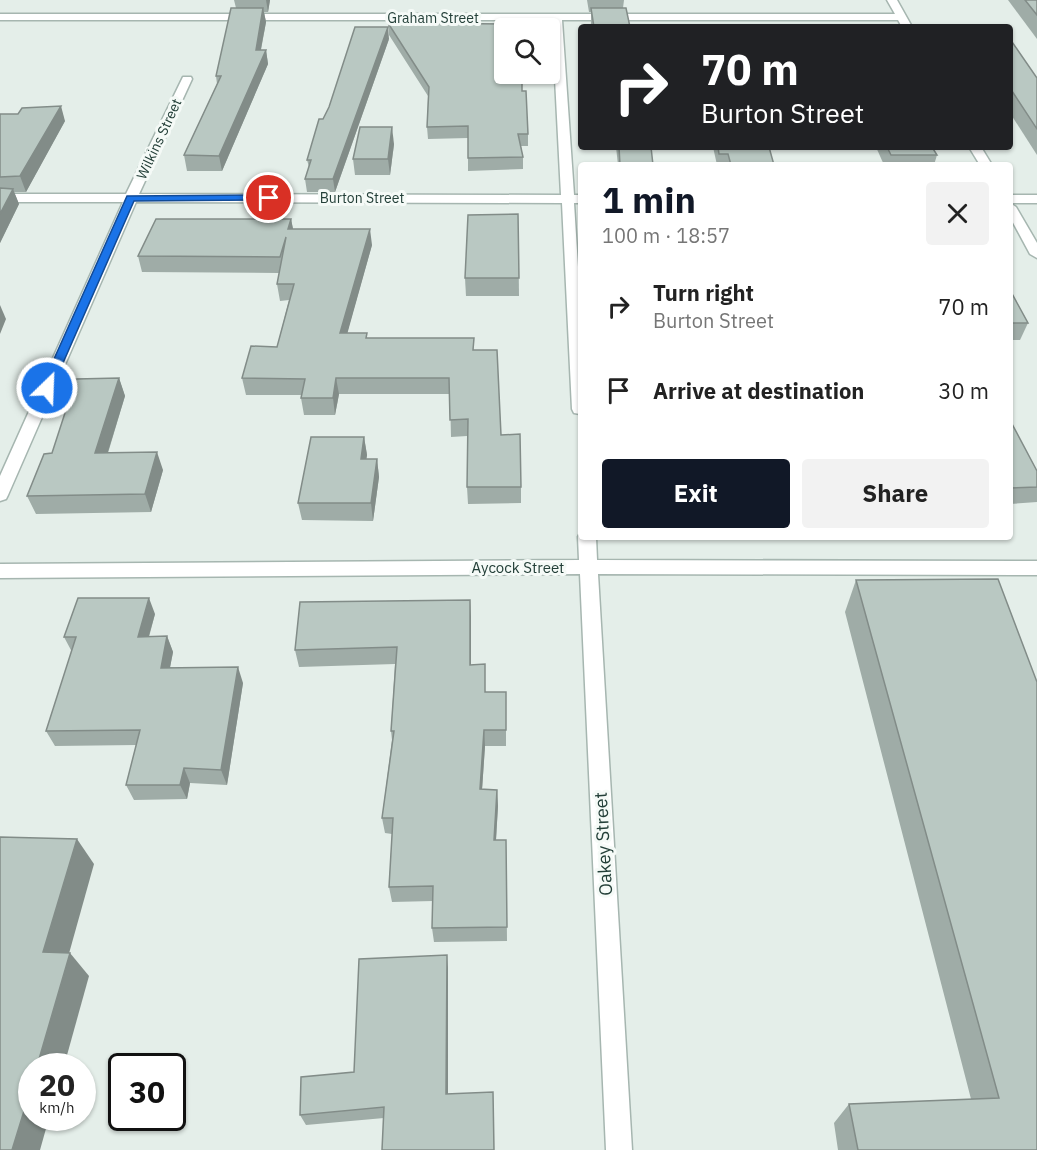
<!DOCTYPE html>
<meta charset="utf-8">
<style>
body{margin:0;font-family:"IBM Plex Sans",sans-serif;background:#f2f2f2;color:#222;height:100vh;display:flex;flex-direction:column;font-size:22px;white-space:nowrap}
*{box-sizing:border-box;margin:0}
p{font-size:20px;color:#767676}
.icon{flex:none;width:33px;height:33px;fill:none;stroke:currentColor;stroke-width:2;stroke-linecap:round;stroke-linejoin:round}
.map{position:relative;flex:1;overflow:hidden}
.details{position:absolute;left:578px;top:162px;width:435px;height:378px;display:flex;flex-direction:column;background:#fff;border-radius:6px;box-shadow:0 2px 4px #0004}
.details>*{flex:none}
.banner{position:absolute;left:578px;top:24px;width:435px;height:126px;border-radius:6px;box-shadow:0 2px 4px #0004;background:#202124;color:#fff;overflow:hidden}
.controls{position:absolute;left:494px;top:18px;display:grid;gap:12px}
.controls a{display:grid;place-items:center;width:66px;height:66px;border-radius:6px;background:#fff;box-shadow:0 2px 4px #0004;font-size:30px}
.speed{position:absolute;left:18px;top:1053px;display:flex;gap:12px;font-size:30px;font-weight:700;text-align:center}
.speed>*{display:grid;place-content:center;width:78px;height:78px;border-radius:50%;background:#fff;box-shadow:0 2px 4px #0004;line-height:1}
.speed small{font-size:15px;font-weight:400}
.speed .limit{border:3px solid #111;border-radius:9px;background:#fff;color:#111}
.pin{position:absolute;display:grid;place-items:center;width:51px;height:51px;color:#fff;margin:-26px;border:3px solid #fff;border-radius:50%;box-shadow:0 2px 6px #0007}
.me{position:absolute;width:66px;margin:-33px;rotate:24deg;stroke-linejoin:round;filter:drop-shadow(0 0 4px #0008)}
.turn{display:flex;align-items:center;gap:21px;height:126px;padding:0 24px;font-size:27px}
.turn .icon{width:78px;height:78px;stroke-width:2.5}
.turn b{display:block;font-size:42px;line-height:51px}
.round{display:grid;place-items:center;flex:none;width:63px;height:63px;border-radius:6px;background:#f2f2f2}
.head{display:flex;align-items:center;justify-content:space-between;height:102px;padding:0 24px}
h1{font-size:36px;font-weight:700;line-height:45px;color:#111827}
.primary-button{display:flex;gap:12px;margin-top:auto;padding:12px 24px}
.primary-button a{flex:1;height:69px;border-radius:6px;background:#111827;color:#fff;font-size:24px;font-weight:700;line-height:69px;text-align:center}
.primary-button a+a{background:#f2f2f2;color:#222}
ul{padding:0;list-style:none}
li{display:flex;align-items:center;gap:18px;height:84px;padding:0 24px}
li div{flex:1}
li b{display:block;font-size:22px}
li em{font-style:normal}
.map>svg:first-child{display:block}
</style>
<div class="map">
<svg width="1037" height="1150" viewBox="0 0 1037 1150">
<rect width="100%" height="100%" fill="#e4eee9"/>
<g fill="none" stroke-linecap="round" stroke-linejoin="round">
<!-- minor casing -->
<g stroke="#a6b6b0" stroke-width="3">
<g id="minor">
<polygon points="887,0 897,0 911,25 910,27 902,27 898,20 562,20 574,195 580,195 580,203 574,203 580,299 580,414 574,413 572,409 562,203 136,202 8,495 6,499 0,501 0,476 123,202 0,202 0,194 126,194 183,77 191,77 192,79 139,194 561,195 552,20 0,20 0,14 895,14"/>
<polygon points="969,147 981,147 992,165 980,165"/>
<rect x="1010" y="195" width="27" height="8"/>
<polygon points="1010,203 1016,207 1037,243 1037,258 1030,254 1010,217"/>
<polygon points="580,533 580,537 596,537 597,560 1037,561 1037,575 598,574 632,1150 606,1150 580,574 0,578 0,564 579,560 578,537"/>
</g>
</g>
<!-- minor -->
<use href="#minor" fill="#fff" fill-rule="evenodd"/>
</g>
<!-- wall -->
<g fill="#9faca7">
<polygon points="234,0 270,0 268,12 264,12 266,22 261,50 266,50 268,64 222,171 187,171 184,155 217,84 216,76 236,8"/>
<polygon points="587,0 624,0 623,8 630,27 591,27 591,12 589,12"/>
<polygon points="1008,0 1037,0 1037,39"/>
<polygon points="388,23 522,91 528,134 528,146 521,146 523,157 523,169 468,171 468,138 428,139 427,127 428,96 389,35"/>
<polygon points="389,39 335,192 307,192 305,179 309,167 307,160 323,119"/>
<polygon points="1010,39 1037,78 1037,155 1010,113"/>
<polygon points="0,114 65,121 26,192 14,192 19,204 0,243"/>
<polygon points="394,144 390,175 355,175 353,159"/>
<polygon points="616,147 651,147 653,165 618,165"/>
<polygon points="713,147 769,147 774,165 717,165"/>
<polygon points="876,147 932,147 937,155 934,165 884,165"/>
<polygon points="518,214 519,296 466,296 465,278"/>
<polygon points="291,219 293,229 372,245 347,333 368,338 475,350 501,435 521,487 521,503 468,504 467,487 467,436 451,437 450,394 339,394 335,415 304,415 301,398 302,395 246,395 242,378 277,347 289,300 280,301 277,284 279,273 142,272 138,256"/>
<polygon points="1010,290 1028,323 1020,340 1010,340"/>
<polygon points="119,378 125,396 108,453 163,470 151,512 36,514 27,496 52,453"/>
<polygon points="1010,423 1037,471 1037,502 1010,504"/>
<polygon points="364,437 367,455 366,459 377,459 379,477 373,521 302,520 298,503"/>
<polygon points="856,580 1037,1150 838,1150 834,1123 849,1104 971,1099 845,612"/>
<polygon points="155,614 149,637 167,636 173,652 170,667 243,683 227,785 190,783 187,799 134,800 126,785 136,745 55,746 46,731 72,652 64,637"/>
<polygon points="471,617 471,665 486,692 506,692 506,746 485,746 482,789 497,790 498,806 496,840 506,840 507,941 434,942 432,928 433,901 392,902 389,887 392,834 385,833 382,818 392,740 391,731 395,664 299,667 295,650"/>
<polygon points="448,968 448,1094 493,1103 494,1150 382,1150 384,1118 306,1125 300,1115 354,1072"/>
</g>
<!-- shaded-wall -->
<g fill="#828c88">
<polygon points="266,0 270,0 268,12"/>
<polygon points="263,8 266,22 258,64 256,50"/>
<polygon points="388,27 389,39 335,192 333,179"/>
<polygon points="266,50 268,64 222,171 219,156"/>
<polygon points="61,106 65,121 26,192 20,176"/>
<polygon points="392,127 394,144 390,175 388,159"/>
<polygon points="13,189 19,204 0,243 0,214"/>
<polygon points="291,219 294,234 288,229"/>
<polygon points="370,229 372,245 343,349 340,333"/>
<polygon points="0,305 6,319 0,334"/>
<polygon points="119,378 125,396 102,471 95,453"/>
<polygon points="336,378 339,394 335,415 333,398"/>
<polygon points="364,437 367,455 364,477 361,459"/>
<polygon points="157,452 163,470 151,512 145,494"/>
<polygon points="377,459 379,477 373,521 371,503"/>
<polygon points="149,598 155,614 144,653 138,637"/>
<polygon points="470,600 471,617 471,681 470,665"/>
<polygon points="167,636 173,652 167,683 161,668"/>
<polygon points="238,667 243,683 227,785 221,770"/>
<polygon points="484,730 485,746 481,805 480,789"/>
<polygon points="184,768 190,783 187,799 180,785"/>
<polygon points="497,790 498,806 495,855 494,840"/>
<polygon points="77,839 94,864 63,975 43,952"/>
<polygon points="70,953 89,976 64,1066 37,1066"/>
<polygon points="447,955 448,968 448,1105 446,1094"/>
<polygon points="32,1085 32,1118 49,1118 40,1150 12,1150"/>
</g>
<!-- building -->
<g fill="#b9c8c2" stroke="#828c88" stroke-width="1.5">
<polygon points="1025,0 1037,0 1037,15"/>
<polygon points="231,8 263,8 256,50 266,50 219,156 184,155 221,76 216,76"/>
<polygon points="591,8 626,8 630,27 594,27"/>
<polygon points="388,23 521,24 521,28 504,28 504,74 522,74 522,91 526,91 528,134 518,134 523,157 468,158 468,126 427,127 429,87"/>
<polygon points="355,27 388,27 333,179 305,179 311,160 307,160 319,119 323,119 329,107"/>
<polygon points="1010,39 1037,78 1037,129 1010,88"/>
<polygon points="61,106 20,176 0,177 0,114 18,114 22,108"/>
<polygon points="360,127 392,127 388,159 353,159"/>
<polygon points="619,147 651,147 653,165 620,165"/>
<polygon points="718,147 769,147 774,165 731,165 728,154 719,154"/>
<polygon points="887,147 932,147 937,155 891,155"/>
<polygon points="0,188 13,189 0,214"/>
<polygon points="518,214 519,278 465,278 468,215"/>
<polygon points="156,219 291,219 288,229 370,229 340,333 367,333 366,338 474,338 473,350 497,350 501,435 520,434 521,487 467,487 468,419 450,420 449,378 336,378 333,398 301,398 305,379 242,378 251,346 277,347 294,284 277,284 286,237 280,257 138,256"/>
<polygon points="1010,290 1028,323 1010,323"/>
<polygon points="119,378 95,453 157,452 145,494 27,496 44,454 52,453 76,379"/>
<polygon points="1011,422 1037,471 1037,487 1010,488 1010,423"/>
<polygon points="311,437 364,437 361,459 377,459 371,503 298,503"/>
<polygon points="998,579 1037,682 1037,1150 858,1150 849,1104 999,1098 856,580"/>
<polygon points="78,598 149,598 138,637 167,636 161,668 238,667 221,770 184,768 180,785 126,785 140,730 46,731 76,637 64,637"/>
<polygon points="470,600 470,665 485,664 485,692 506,692 506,730 484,730 480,789 497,790 494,840 506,840 507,927 432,928 433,886 389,887 393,818 382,818 394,731 391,731 397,647 295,650 300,602"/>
<polygon points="0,837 77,839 43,952 70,953 37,1066 32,1066 32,1085 12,1150 0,1150"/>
<polygon points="447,955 446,1094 493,1092 494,1150 382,1150 384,1107 300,1115 301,1077 354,1072 359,959"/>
</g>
<!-- route -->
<polygon fill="#1a73e8" stroke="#114b97" stroke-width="1.5" points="269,195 274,198 273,200 134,201 52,388 47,392 43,391 41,388 127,196"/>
<g text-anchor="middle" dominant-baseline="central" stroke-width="6" stroke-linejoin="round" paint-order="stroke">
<!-- far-street labels -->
<g font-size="14" fill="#233f38" stroke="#f5faf7">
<text x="433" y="18">Graham Street</text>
<text transform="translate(159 139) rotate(-65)">Wilkins Street</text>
<text x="362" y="198">Burton Street</text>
</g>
<!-- street labels -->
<g font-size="15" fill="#233f38" stroke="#f5faf7">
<text x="518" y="567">Aycock Street</text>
</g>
<!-- near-street labels -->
<g font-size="18" fill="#233f38" stroke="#f5faf7">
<text transform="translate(603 844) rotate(-93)">Oakey Street</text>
</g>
</g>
</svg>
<div class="controls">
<a><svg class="icon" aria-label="search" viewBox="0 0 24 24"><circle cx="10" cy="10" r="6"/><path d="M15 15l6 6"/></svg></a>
</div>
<div class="speed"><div>20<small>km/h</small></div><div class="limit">30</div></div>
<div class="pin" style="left:269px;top:198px;background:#d93025"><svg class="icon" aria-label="arrive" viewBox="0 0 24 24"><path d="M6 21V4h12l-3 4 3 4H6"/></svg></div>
<svg class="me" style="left:47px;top:388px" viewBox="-20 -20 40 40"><circle r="17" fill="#1a73e8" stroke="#fff" stroke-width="3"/><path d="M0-11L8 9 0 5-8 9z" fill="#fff"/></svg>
<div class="banner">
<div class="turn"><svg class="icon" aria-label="right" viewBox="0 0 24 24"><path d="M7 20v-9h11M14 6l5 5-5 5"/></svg><div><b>70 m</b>Burton Street</div></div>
</div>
<section class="details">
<div class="head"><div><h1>1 min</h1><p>100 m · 18:57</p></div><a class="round"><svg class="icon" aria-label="close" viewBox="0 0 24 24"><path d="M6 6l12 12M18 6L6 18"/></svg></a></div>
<ul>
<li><svg class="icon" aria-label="right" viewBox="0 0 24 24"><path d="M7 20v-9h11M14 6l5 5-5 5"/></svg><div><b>Turn right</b><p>Burton Street</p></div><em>70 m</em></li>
<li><svg class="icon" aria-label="arrive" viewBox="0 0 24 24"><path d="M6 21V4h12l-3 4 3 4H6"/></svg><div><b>Arrive at destination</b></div><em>30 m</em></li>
</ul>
<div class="primary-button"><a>Exit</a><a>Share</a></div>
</section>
</div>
